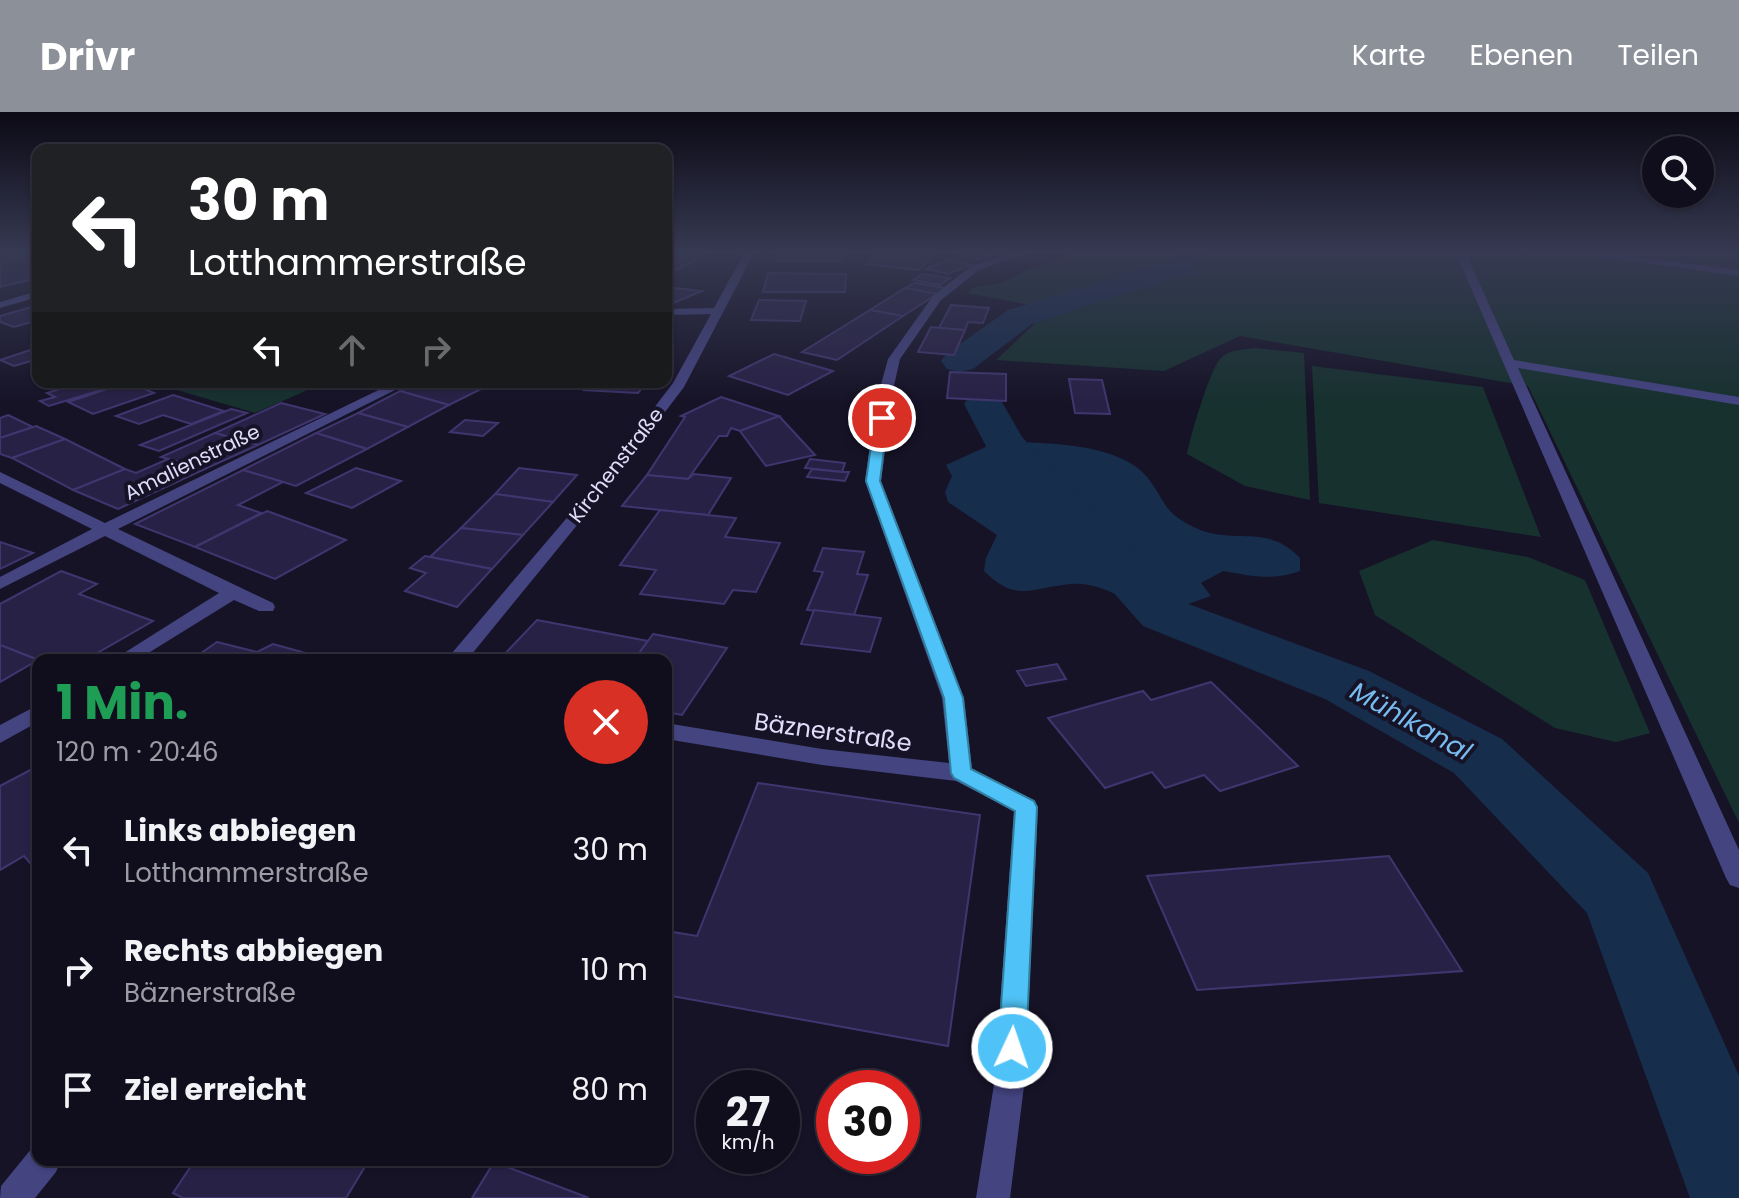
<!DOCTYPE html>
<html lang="de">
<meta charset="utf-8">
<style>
body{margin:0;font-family:Poppins,sans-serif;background:#1e1c2a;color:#f1f3f6;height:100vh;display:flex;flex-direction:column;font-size:30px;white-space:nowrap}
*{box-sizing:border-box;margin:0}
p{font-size:26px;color:#9c9ca4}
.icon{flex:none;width:44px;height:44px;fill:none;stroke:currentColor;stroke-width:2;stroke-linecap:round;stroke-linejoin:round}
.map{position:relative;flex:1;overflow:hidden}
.side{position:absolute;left:32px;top:542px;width:640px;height:512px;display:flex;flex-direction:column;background:#100e1d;border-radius:16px;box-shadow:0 2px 6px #0004,0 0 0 2px #302e3b}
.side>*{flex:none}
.banner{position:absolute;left:32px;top:32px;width:640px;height:244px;border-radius:16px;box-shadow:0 2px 6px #0004,0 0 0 2px #302e3b;background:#202124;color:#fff;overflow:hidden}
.tools{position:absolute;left:1642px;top:24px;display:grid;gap:16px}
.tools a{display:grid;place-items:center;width:72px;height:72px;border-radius:50%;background:#100e1d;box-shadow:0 2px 6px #0004,0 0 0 2px #302e3b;font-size:40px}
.speed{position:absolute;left:696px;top:958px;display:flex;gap:16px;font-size:40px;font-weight:700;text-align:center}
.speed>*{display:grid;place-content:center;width:104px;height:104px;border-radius:50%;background:#100e1d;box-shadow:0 2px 6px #0004,0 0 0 2px #302e3b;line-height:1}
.speed small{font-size:20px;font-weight:400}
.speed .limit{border:12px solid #d22;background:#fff;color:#111}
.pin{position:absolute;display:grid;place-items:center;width:68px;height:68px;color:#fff;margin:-34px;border:4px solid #fff;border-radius:50%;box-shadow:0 2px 8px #0007}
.me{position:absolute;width:88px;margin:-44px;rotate:3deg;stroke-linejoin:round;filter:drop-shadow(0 0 6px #0008)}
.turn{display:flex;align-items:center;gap:28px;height:168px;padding:0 24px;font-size:36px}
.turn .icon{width:104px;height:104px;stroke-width:2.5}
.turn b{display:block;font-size:56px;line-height:68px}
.lanes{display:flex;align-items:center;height:76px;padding:0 24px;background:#0003;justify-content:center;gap:40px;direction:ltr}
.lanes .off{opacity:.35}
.round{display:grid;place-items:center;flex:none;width:84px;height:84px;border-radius:42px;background:#1e1c2a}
.summary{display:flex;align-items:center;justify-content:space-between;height:136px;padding:0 24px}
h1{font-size:48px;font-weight:700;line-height:60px;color:#1e9e55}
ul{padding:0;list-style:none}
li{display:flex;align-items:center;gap:24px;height:120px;padding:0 24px}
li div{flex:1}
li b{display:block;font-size:30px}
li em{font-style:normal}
header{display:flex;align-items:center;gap:48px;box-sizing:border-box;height:112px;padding:0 40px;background:#8c9099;color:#fff}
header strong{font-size:38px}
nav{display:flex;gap:44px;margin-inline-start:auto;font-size:28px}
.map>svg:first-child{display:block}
</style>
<header>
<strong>Drivr</strong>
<nav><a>Karte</a><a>Ebenen</a><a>Teilen</a></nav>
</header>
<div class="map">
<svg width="1739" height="1086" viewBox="0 0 1739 1086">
<rect width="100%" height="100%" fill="#161327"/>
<!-- green -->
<g fill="#17312f">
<polygon points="1079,139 1179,139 1172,152 1031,193 967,181 972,176 1002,171 1029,157"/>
<polygon points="1201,139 1739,139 1739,711 1528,274 1240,224 1164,259 996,248 1044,203 1192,156"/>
<path d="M1255 236 1304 241 1310 388 1245 374 1187 342C1191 322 1209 260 1220 247 1228 237 1244 238 1255 236Z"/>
<polygon points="1312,254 1483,275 1541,425 1319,391"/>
<polygon points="150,270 326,270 255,301"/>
<polygon points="1433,428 1528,445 1585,468 1650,621 1616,630 1555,616 1375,503 1359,459"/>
</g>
<!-- water -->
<path fill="#172d4c" d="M1015 330C1053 331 1122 333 1148 366 1168 393 1163 401 1198 417 1236 433 1267 411 1300 446V459C1273 469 1251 464 1223 459L1201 471 1211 484 1148 506C1128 487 1099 469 1070 472 1031 476 1016 491 984 459L986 446 997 423 948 390 945 380 952 364 946 353 990 333Z"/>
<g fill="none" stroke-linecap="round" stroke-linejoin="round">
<!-- canal -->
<g fill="#172d4c" fill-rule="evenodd">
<polygon points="1178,139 1206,139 1193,160 1032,212 973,257 960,260 947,257 941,249 947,241 1008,198 1171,148"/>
<polygon points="984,280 998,283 1022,325 1183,490 1369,559 1502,627 1648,761 1739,964 1739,1086 1690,1086 1587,801 1454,661 1325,587 1143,514 989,340 964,292 970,283"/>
</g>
</g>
<!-- building -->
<g fill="#282146" stroke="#40366f" stroke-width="2">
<polygon points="12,139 38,139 38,166 0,175 0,151 18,147 0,142"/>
<polygon points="666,139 712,139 677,158 666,157"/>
<polygon points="781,139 844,139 843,149 778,149"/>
<polygon points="882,139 924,139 937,140 919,158 867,152"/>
<polygon points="974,139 991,144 979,148 959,142"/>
<polygon points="949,147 971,153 948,162 926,157"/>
<polygon points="768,161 846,162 845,180 763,180"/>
<polygon points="923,162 950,166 940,173 913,168"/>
<polygon points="915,171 946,176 937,182 905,176"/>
<polygon points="666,175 702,179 666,194"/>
<polygon points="905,176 937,182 903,204 870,198"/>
<polygon points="759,188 806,189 800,209 751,208"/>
<polygon points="951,193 989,196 983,211 968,210 965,218 939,216"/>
<polygon points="35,194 38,195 38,208 14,215 0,210 0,204"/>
<polygon points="870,198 903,204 837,248 802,240"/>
<polygon points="931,215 965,218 954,243 918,240"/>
<polygon points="30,238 38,242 38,247 14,254 0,248"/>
<polygon points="774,242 833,259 788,283 729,264"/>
<polygon points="950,260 1006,262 1006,289 947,286"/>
<polygon points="1069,267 1102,268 1110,302 1075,301"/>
<polygon points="82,270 124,271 49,294 40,289 55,285 47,281"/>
<polygon points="128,270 154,281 93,302 68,290"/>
<polygon points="419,270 477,270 489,273 449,293 400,279"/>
<polygon points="591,270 647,270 638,281 584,278"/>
<polygon points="400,279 449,293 408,315 358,301"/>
<polygon points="173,283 224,299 191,312 163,303 139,312 116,304"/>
<polygon points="721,285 779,304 740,319 731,316 727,324 719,324 688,367 647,363 685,305 681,304"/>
<polygon points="281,291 325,302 258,333 215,321"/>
<polygon points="231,297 247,301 159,339 140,333"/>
<polygon points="358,301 408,315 367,337 316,321"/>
<polygon points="8,303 33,315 0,326 0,306"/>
<polygon points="779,304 815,343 766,354 740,319"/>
<polygon points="465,308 498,311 483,324 450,320"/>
<polygon points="36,314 65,327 12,346 0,342 0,326"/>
<polygon points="215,321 258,333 205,357 161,345"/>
<polygon points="316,321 367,337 296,374 243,358"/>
<polygon points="65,327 125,357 73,378 12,346"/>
<polygon points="168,347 205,357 118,397 73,378 125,357 136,361"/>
<polygon points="810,347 845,351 842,360 805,356"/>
<polygon points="356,356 401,369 352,396 306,381"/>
<polygon points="519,356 577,363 553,390 495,382"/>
<polygon points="812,357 842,360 849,360 845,369 807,365"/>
<polygon points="243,358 283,370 238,393 261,401 195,435 135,412"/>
<polygon points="694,362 731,366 708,403 622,394 647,363 688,367"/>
<polygon points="495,382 553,390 523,423 461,416"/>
<polygon points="660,398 736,406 725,425 780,431 756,480 733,478 724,492 640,482 656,458 620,453"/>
<polygon points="267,399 346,428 275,467 195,435"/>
<polygon points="461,416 523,423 492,457 430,445"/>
<polygon points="0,430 33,441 0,457"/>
<polygon points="823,436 864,440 857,462 868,463 854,503 807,498 823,460 814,459"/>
<polygon points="425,444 430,445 492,457 457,495 405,479 426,461 410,456"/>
<polygon points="61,459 97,472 79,482 153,509 85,548 39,548 0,533 0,492"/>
<polygon points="814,498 881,506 870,540 801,532"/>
<polygon points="537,508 648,529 634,548 499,548"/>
<polygon points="653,522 727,536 682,603 666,600 666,548 634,548"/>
<polygon points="217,530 257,540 273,532 331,548 191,548"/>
<polygon points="0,533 38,548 0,570"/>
<polygon points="1057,552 1066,567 1026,574 1017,559"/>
<polygon points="1211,570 1298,654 1220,679 1204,663 1165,676 1152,660 1105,676 1048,606 1143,579 1151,588"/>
<polygon points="38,654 38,760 24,744 0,758 0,674"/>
<polygon points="758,671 980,703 948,934 666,883 666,819 697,824"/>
<polygon points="1389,744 1462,859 1197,878 1147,764"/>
<polygon points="195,1048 369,1048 346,1086 183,1086 173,1081"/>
<polygon points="494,1050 589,1086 472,1086"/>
</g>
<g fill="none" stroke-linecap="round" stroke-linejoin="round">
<!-- minor -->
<g fill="#444481" fill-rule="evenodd">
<polygon points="745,139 755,139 684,275 609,374 467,548 446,548 599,368 673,271 711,202 666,203 666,197 714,196"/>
<polygon points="1017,139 1032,139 979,158 941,188 900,247 891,287 881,369 964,586 972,657 1034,689 1038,695 1025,966 1010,1086 976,1086 995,966 1014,699 956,669 822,653 666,627 666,611 822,637 949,651 942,586 865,369 877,287 888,247 933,184 971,154"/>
<polygon points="1455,139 1465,139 1514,248 1739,285 1739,293 1518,256 1739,738 1739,776 1730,773 1726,766"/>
<polygon points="1560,139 1588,139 1739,158 1739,164"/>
<polygon points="38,179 38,185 0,196 0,190"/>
<polygon points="395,270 411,270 118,417 273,491 275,495 273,499 259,499 234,488 137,548 113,548 219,481 105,424 0,477 0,465 92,417 0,371 0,360 105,411"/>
<polygon points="38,593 38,610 0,631 0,613"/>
<polygon points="38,1034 38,1048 61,1048 56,1060 35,1086 0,1086 1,1074 32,1036"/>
</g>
</g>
<!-- sky -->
<linearGradient id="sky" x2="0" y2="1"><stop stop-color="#0c0a15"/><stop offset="0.48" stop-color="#363952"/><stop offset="1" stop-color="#363952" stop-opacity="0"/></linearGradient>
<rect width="1739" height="291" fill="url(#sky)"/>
<!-- route -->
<polygon fill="#4fc3f7" stroke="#337fa1" stroke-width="2" points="882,303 888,306 880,369 963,586 971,657 1034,689 1037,695 1026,936 1022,945 1012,949 1002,945 998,936 1015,699 954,666 951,661 944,586 866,369 875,306"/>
<g text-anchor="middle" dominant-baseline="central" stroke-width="8" stroke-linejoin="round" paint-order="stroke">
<!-- far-street labels -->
<g font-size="20" fill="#e0ddfb" stroke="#161327">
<text transform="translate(192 350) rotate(-26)">Amalienstraße</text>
<text transform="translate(616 353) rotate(-52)">Kirchenstraße</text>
</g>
<!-- street labels -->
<g font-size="24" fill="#e0ddfb" stroke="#161327">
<text transform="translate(833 620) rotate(8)">Bäznerstraße</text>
</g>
<!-- water labels -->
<g font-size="26" font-style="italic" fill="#77bbef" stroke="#161327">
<text transform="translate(1411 609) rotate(29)">Mühlkanal</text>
</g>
</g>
</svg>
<div class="tools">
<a><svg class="icon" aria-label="search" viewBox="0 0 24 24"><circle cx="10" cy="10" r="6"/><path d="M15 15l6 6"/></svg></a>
</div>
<div class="speed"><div>27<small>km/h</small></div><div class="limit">30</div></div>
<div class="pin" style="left:882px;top:306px;background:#d93025"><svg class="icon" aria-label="arrive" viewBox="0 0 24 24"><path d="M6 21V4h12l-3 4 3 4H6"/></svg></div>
<svg class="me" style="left:1012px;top:936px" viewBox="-20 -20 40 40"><circle r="17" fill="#4fc3f7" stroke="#fff" stroke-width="3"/><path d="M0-11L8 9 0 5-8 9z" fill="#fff"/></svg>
<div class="banner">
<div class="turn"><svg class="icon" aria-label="left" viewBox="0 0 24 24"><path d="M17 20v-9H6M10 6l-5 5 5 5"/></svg><div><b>30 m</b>Lotthammerstraße</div></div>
<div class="lanes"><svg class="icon" aria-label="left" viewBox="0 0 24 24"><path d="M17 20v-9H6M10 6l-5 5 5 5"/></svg><svg class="icon off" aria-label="ahead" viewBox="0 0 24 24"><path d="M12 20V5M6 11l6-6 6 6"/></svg><svg class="icon off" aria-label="right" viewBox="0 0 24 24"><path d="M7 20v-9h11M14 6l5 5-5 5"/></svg></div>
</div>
<section class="side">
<div class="summary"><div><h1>1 Min.</h1><p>120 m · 20:46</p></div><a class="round" style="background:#d93025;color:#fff"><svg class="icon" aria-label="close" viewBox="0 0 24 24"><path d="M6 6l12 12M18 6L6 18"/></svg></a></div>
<ul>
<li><svg class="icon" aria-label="left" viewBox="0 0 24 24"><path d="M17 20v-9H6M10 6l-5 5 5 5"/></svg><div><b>Links abbiegen</b><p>Lotthammerstraße</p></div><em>30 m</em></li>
<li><svg class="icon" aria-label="right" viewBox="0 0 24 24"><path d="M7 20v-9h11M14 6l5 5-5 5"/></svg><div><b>Rechts abbiegen</b><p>Bäznerstraße</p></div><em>10 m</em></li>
<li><svg class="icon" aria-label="arrive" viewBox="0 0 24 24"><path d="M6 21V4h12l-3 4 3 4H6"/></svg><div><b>Ziel erreicht</b></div><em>80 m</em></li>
</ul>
</section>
</div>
